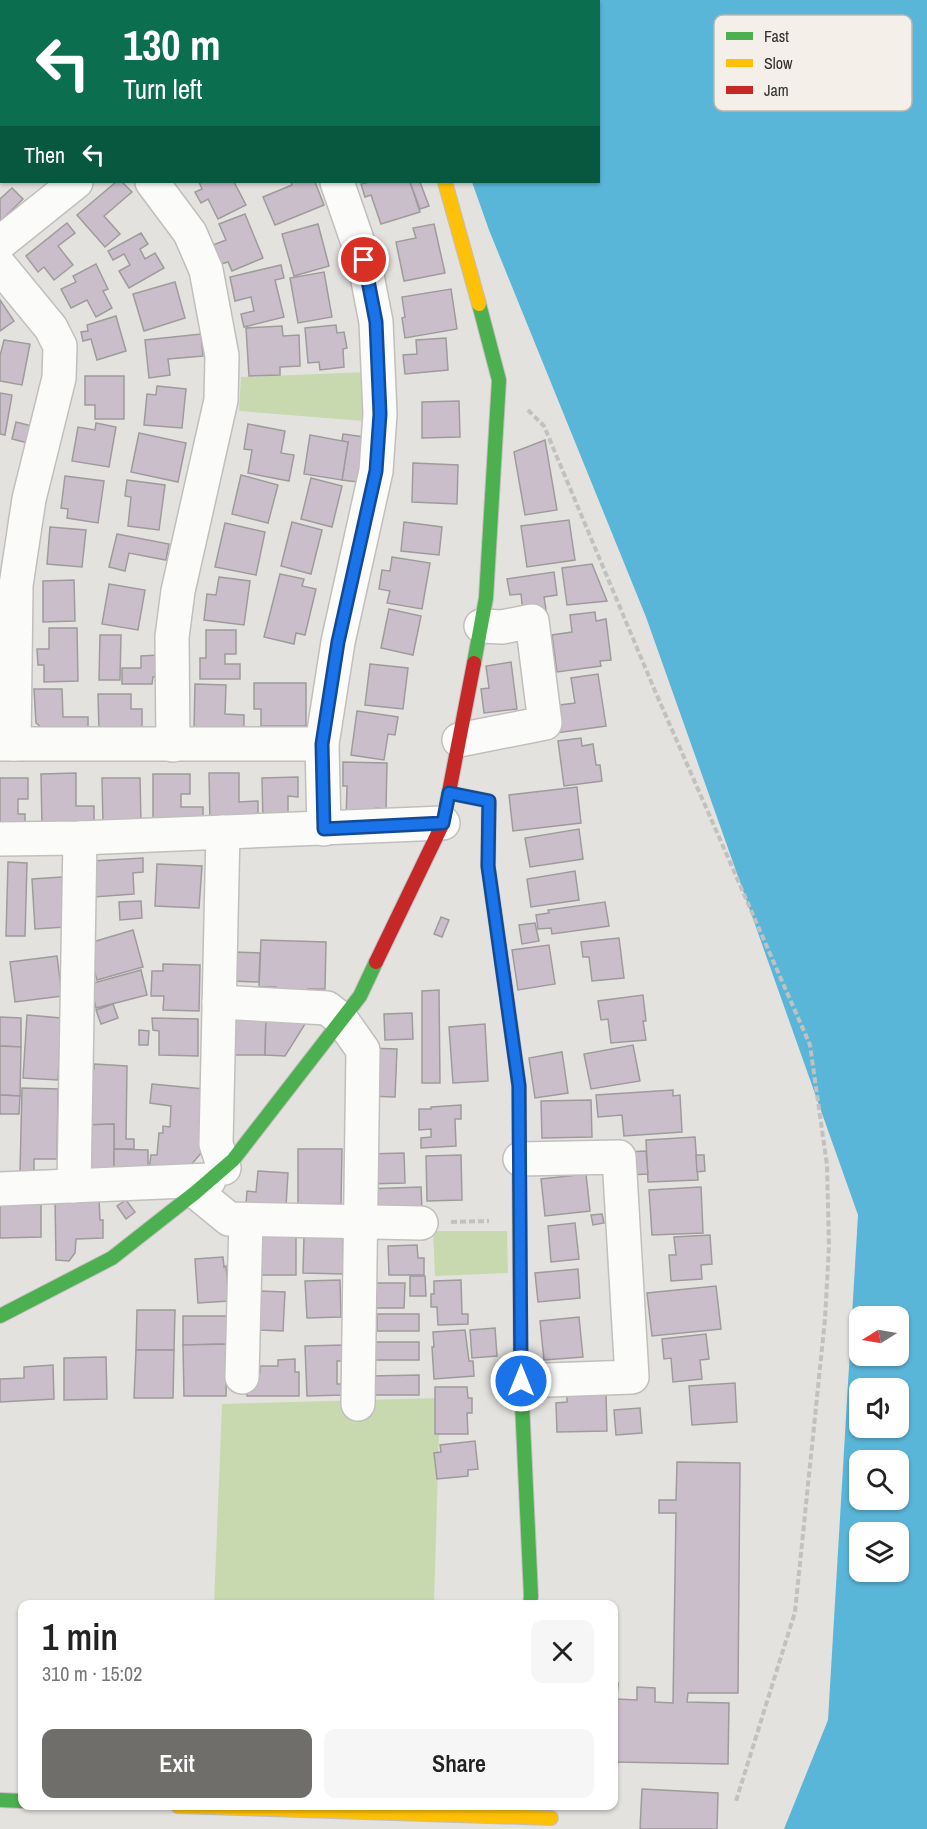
<!DOCTYPE html>
<meta charset="utf-8">
<style>
body{margin:0;font-family:"Archivo Narrow",sans-serif;background:#f6f6f6;color:#222;height:100vh;display:flex;flex-direction:column;font-size:22px;white-space:nowrap}
*{box-sizing:border-box;margin:0}
p{font-size:20px;color:#767676}
.icon{flex:none;width:33px;height:33px;fill:none;stroke:currentColor;stroke-width:2;stroke-linecap:round;stroke-linejoin:round}
.map{position:relative;flex:1;overflow:hidden}
.details{position:absolute;left:18px;top:1600px;width:600px;height:210px;display:flex;flex-direction:column;background:#fff;border-radius:12px;box-shadow:0 2px 4px #0004}
.details>*{flex:none}
.guide{position:absolute;left:0px;top:0px;width:600px;height:183px;box-shadow:0 2px 4px #0004;background:#0b6e4f;color:#fff;overflow:hidden}
.needle{width:39px;rotate:259deg}
.fabs{position:absolute;left:849px;top:1306px;display:grid;gap:12px}
.fabs a{display:grid;place-items:center;width:60px;height:60px;border-radius:12px;background:#fff;box-shadow:0 2px 4px #0004;font-size:30px}
.pin{position:absolute;display:grid;place-items:center;width:51px;height:51px;color:#fff;margin:-26px;border:3px solid #fff;border-radius:50%;box-shadow:0 2px 6px #0007}
.me{position:absolute;width:66px;margin:-33px;rotate:0deg;stroke-linejoin:round;filter:drop-shadow(0 0 4px #0008)}
.turn{display:flex;align-items:center;gap:21px;height:126px;padding:0 24px;font-size:27px}
.turn .icon{width:78px;height:78px;stroke-width:2.5}
.turn b{display:block;font-size:42px;line-height:51px}
.then{display:flex;align-items:center;height:57px;padding:0 24px;background:#0003;gap:12px;font-size:22px}
.round{display:grid;place-items:center;flex:none;width:63px;height:63px;border-radius:12px;background:#f6f6f6}
.headline{display:flex;align-items:center;justify-content:space-between;height:102px;padding:0 24px}
h1{font-size:36px;font-weight:600;line-height:45px}
.cta{display:flex;gap:12px;margin-top:auto;padding:12px 24px}
.cta a{flex:1;height:69px;border-radius:12px;background:#706e6b;color:#fff;font-size:24px;font-weight:600;line-height:69px;text-align:center}
.cta a+a{background:#f6f6f6;color:#222}
.map>svg:first-child{display:block}
</style>
<div class="map">
<svg width="927" height="1829" viewBox="0 0 927 1829">
<rect width="100%" height="100%" fill="#e4e2df"/>
<!-- green -->
<g fill="#c8d9af">
<polygon points="369,372 363,421 239,411 241,377"/>
<polygon points="433,1231 507,1231 508,1273 435,1276"/>
<polygon points="440,1398 434,1605 214,1605 222,1404"/>
</g>
<!-- water -->
<path fill="#5ab6d8" fill-rule="evenodd" d="M409 0H927V1829H784L828 1720 858 1215 646 617 489 230 472 182H598V2H409ZM860 1317H898V1356H860ZM860 1389H898V1428H860ZM860 1461H898V1500H860ZM860 1533H898V1572H860Z"/>
<!-- building -->
<g fill="#cbbecb" stroke="#9d9c9b" stroke-width="1.5">
<polygon points="116,182 122,182 132,192 104,216 120,234 105,247 77,215"/>
<polygon points="199,182 234,182 246,205 218,219 208,199 201,203 195,192 202,189"/>
<polygon points="291,182 315,182 324,205 275,225 263,197 292,185"/>
<polygon points="370,182 410,182 420,212 381,224 371,195 365,197 361,184"/>
<polygon points="410,182 420,182 429,206 420,209"/>
<polygon points="12,188 23,199 0,222 0,199"/>
<polygon points="245,214 263,258 232,271 228,262 221,264 213,245 226,240 219,224"/>
<polygon points="67,223 75,233 58,246 73,265 54,280 44,267 38,272 26,256"/>
<polygon points="318,224 329,266 294,276 282,234"/>
<polygon points="434,224 445,273 404,281 396,242 416,238 413,228"/>
<polygon points="141,233 148,244 140,249 145,259 155,253 164,268 129,288 119,271 130,265 124,254 113,260 108,251"/>
<polygon points="96,264 108,289 103,291 112,308 96,317 87,300 71,308 61,289 76,282 73,276"/>
<polygon points="281,265 284,278 275,280 284,317 244,327 241,314 254,311 251,297 235,301 230,277"/>
<polygon points="324,272 332,317 298,323 290,278"/>
<polygon points="175,282 185,318 144,331 133,294"/>
<polygon points="451,289 457,329 405,338 402,318 405,317 402,297"/>
<polygon points="0,300 14,321 0,331"/>
<polygon points="116,316 126,351 97,360 91,339 83,341 81,332 88,331 87,325"/>
<polygon points="336,325 337,333 344,332 347,348 343,349 344,367 320,370 319,362 308,363 305,328"/>
<polygon points="282,326 283,336 299,335 300,366 280,367 280,375 249,376 246,328"/>
<polygon points="201,334 203,356 168,359 170,375 149,378 145,340"/>
<polygon points="446,338 448,370 405,374 403,355 417,354 416,340"/>
<polygon points="4,340 30,344 22,385 0,381 0,356"/>
<polygon points="85,376 124,376 124,419 95,419 95,405 85,405"/>
<polygon points="157,386 186,389 182,428 144,425 147,394 156,395"/>
<polygon points="0,393 12,395 5,435 0,434"/>
<polygon points="459,401 460,437 422,438 422,402"/>
<polygon points="16,422 32,426 28,443 12,439"/>
<polygon points="96,423 116,427 109,467 72,461 78,427 95,430"/>
<polygon points="248,424 285,431 281,453 294,455 289,481 248,473 252,450 244,449"/>
<polygon points="139,433 186,443 178,482 131,472"/>
<polygon points="343,434 364,437 358,482 342,480 348,442 342,441"/>
<polygon points="310,435 348,442 342,480 304,474"/>
<polygon points="545,440 557,510 525,515 514,452"/>
<polygon points="413,463 458,465 457,504 412,502"/>
<polygon points="241,475 278,485 268,523 232,514"/>
<polygon points="65,476 104,481 98,523 67,518 68,509 61,508"/>
<polygon points="311,478 342,486 332,527 301,519"/>
<polygon points="127,480 165,485 159,530 128,526 131,497 125,496"/>
<polygon points="569,520 575,560 527,567 521,526"/>
<polygon points="292,522 322,530 311,574 281,566"/>
<polygon points="404,522 442,527 439,555 401,551"/>
<polygon points="225,523 265,532 256,575 215,567"/>
<polygon points="50,527 86,530 82,567 47,564"/>
<polygon points="117,534 169,544 166,560 129,553 125,571 109,567"/>
<polygon points="392,557 430,563 422,609 387,603 390,591 379,589 382,570 390,571"/>
<polygon points="592,564 607,601 567,605 562,568"/>
<polygon points="554,572 557,595 544,597 546,610 523,613 521,594 510,595 507,579"/>
<polygon points="280,574 304,579 302,586 316,589 305,635 296,633 294,644 264,637"/>
<polygon points="219,577 250,581 244,625 204,620 207,594 216,595"/>
<polygon points="74,580 75,621 43,622 43,581"/>
<polygon points="109,584 145,590 138,630 102,624"/>
<polygon points="389,609 421,616 413,655 381,648"/>
<polygon points="595,612 596,621 606,619 611,660 600,661 601,666 557,672 552,635 572,632 570,615"/>
<polygon points="49,628 77,628 78,681 44,682 44,665 38,665 37,649 49,649"/>
<polygon points="206,630 236,630 236,654 225,654 225,664 240,664 240,679 200,679 200,658 206,658"/>
<polygon points="100,635 121,635 120,680 99,680"/>
<polygon points="159,655 160,677 153,677 152,684 122,684 122,668 141,668 141,656"/>
<polygon points="511,662 517,709 484,713 481,689 489,688 486,666"/>
<polygon points="370,664 408,668 403,709 365,705"/>
<polygon points="598,674 606,726 556,733 552,706 575,703 571,678"/>
<polygon points="254,683 306,683 306,726 261,726 261,709 254,709"/>
<polygon points="195,684 226,685 225,714 244,715 244,731 194,729"/>
<polygon points="34,689 62,689 63,717 88,717 88,731 47,732 36,723"/>
<polygon points="98,694 131,694 131,709 142,709 142,731 99,731"/>
<polygon points="357,711 398,717 395,735 388,734 384,760 351,755"/>
<polygon points="581,738 582,746 593,744 596,765 600,765 602,781 564,786 558,741"/>
<polygon points="343,762 387,763 386,809 376,808 376,822 346,821 347,786 343,786"/>
<polygon points="76,773 76,806 94,806 94,825 42,826 41,774"/>
<polygon points="209,773 239,773 239,802 258,801 258,822 210,823"/>
<polygon points="153,774 190,774 190,794 181,794 181,807 203,807 203,824 153,824"/>
<polygon points="298,777 298,797 288,796 288,813 263,824 262,778"/>
<polygon points="0,778 28,778 28,799 18,799 18,814 25,814 25,824 0,824"/>
<polygon points="102,778 140,778 141,823 103,823"/>
<polygon points="577,787 581,823 513,831 509,795"/>
<polygon points="579,829 583,859 530,867 525,838"/>
<polygon points="143,858 143,872 133,873 134,894 93,897 91,861"/>
<polygon points="8,862 27,863 25,936 6,936"/>
<polygon points="157,864 202,866 199,908 155,906"/>
<polygon points="575,871 579,900 531,907 527,879"/>
<polygon points="62,877 65,927 35,929 32,879"/>
<polygon points="141,901 142,918 120,920 119,902"/>
<polygon points="605,902 609,926 552,934 551,928 538,929 536,915 549,913 548,910"/>
<polygon points="441,917 449,920 442,937 434,934"/>
<polygon points="535,923 539,941 522,944 519,925"/>
<polygon points="133,930 143,967 97,980 86,944"/>
<polygon points="619,938 624,978 592,981 589,957 583,957 581,942"/>
<polygon points="261,940 326,942 325,989 308,989 307,995 276,994 276,987 259,987"/>
<polygon points="549,945 555,984 518,990 512,950"/>
<polygon points="232,952 260,953 259,982 231,981"/>
<polygon points="57,956 62,996 15,1002 10,962"/>
<polygon points="163,964 200,965 199,1011 163,1010 164,996 151,996 152,971 163,971"/>
<polygon points="141,970 147,995 96,1008 90,984"/>
<polygon points="439,990 440,1083 422,1083 422,991"/>
<polygon points="643,995 646,1021 643,1021 646,1040 611,1043 608,1019 601,1020 598,1001"/>
<polygon points="113,1004 118,1018 101,1024 96,1010"/>
<polygon points="412,1013 413,1039 385,1040 384,1014"/>
<polygon points="230,1014 266,1015 265,1055 229,1055"/>
<polygon points="27,1015 61,1018 58,1080 23,1078"/>
<polygon points="266,1015 310,1016 285,1056 265,1055"/>
<polygon points="0,1017 21,1018 21,1047 0,1046"/>
<polygon points="152,1018 198,1019 198,1056 159,1055 159,1031 153,1030"/>
<polygon points="485,1024 488,1081 453,1083 449,1027"/>
<polygon points="139,1030 149,1031 148,1045 139,1045"/>
<polygon points="633,1045 640,1081 591,1089 584,1054"/>
<polygon points="0,1046 21,1047 20,1096 0,1095"/>
<polygon points="367,1048 397,1049 395,1097 366,1096"/>
<polygon points="562,1052 568,1093 535,1098 529,1058"/>
<polygon points="94,1064 127,1066 126,1139 134,1139 134,1149 114,1149 114,1124 84,1125 86,1069 94,1069"/>
<polygon points="152,1084 204,1089 202,1152 185,1172 149,1169 151,1155 157,1155 159,1133 163,1133 163,1126 170,1127 171,1106 150,1103"/>
<polygon points="22,1088 58,1089 57,1159 34,1159 34,1173 20,1173"/>
<polygon points="673,1090 673,1096 680,1095 682,1132 624,1136 622,1115 598,1117 596,1095"/>
<polygon points="0,1095 20,1096 19,1114 0,1114"/>
<polygon points="591,1100 592,1137 542,1138 541,1101"/>
<polygon points="461,1105 461,1119 455,1119 456,1146 421,1148 421,1138 431,1137 431,1129 419,1130 419,1109 431,1109 431,1107"/>
<polygon points="114,1124 114,1171 84,1172 84,1125"/>
<polygon points="695,1137 698,1180 648,1182 646,1140"/>
<polygon points="114,1149 148,1150 148,1170 114,1171"/>
<polygon points="298,1149 342,1149 341,1204 298,1205"/>
<polygon points="646,1151 648,1174 627,1175 626,1152"/>
<polygon points="404,1153 405,1183 367,1184 366,1154"/>
<polygon points="461,1155 462,1200 427,1201 426,1156"/>
<polygon points="696,1155 704,1155 705,1171 697,1172"/>
<polygon points="258,1171 288,1173 286,1207 246,1204 247,1191 256,1192"/>
<polygon points="586,1174 590,1211 545,1216 541,1179"/>
<polygon points="421,1187 422,1211 364,1212 363,1189"/>
<polygon points="701,1187 703,1233 652,1235 649,1190"/>
<polygon points="41,1197 41,1237 0,1238 0,1198"/>
<polygon points="99,1198 100,1220 103,1220 103,1238 76,1239 75,1253 69,1261 56,1260 55,1199"/>
<polygon points="126,1200 135,1212 126,1219 117,1206"/>
<polygon points="602,1214 604,1223 593,1225 591,1215"/>
<polygon points="575,1223 579,1259 551,1262 548,1226"/>
<polygon points="710,1235 712,1264 701,1265 702,1279 671,1281 669,1255 676,1255 674,1237"/>
<polygon points="255,1236 296,1237 296,1275 255,1275"/>
<polygon points="304,1236 343,1237 343,1274 303,1273"/>
<polygon points="417,1245 418,1258 424,1258 424,1275 389,1275 388,1246"/>
<polygon points="223,1257 224,1267 226,1266 229,1301 198,1303 195,1259"/>
<polygon points="578,1269 580,1298 538,1302 535,1273"/>
<polygon points="410,1276 425,1276 426,1296 410,1296"/>
<polygon points="340,1280 341,1317 307,1318 305,1281"/>
<polygon points="461,1280 462,1314 468,1314 468,1324 438,1325 437,1307 431,1307 431,1294 434,1294 434,1281"/>
<polygon points="369,1283 405,1283 404,1308 369,1308"/>
<polygon points="716,1286 721,1329 652,1336 647,1293"/>
<polygon points="260,1291 285,1292 283,1331 259,1330"/>
<polygon points="137,1310 175,1310 174,1350 136,1350"/>
<rect x="377" y="1314" width="42" height="17"/>
<polygon points="183,1316 227,1316 227,1344 183,1345"/>
<polygon points="579,1317 583,1357 544,1360 540,1321"/>
<polygon points="495,1328 497,1356 472,1358 470,1330"/>
<polygon points="465,1330 469,1361 473,1361 474,1376 434,1379 432,1347 434,1347 433,1332"/>
<polygon points="706,1334 709,1359 700,1360 702,1379 673,1382 671,1358 664,1359 662,1339"/>
<rect x="371" y="1342" width="48" height="18"/>
<polygon points="227,1344 226,1396 184,1396 183,1345"/>
<polygon points="343,1345 343,1361 337,1361 337,1384 345,1384 344,1395 307,1396 305,1346"/>
<polygon points="136,1350 174,1350 173,1398 134,1398"/>
<polygon points="106,1357 107,1399 64,1400 64,1358"/>
<polygon points="295,1359 295,1372 299,1372 299,1396 247,1396 247,1373 260,1373 260,1366 278,1366 278,1360"/>
<polygon points="53,1365 54,1399 0,1402 0,1379 24,1378 24,1367"/>
<polygon points="419,1375 419,1395 371,1395 371,1376"/>
<polygon points="735,1383 737,1422 692,1425 689,1386"/>
<polygon points="435,1387 467,1387 468,1398 472,1398 472,1413 467,1413 468,1434 435,1434"/>
<polygon points="606,1394 607,1431 557,1432 556,1403 567,1402 567,1395"/>
<polygon points="640,1408 642,1433 616,1435 614,1410"/>
<polygon points="475,1441 478,1469 468,1470 468,1476 437,1479 434,1453 441,1452 440,1445"/>
<polygon points="677,1462 740,1463 738,1693 688,1693 687,1702 729,1703 728,1764 614,1762 614,1683 618,1683 617,1699 637,1700 637,1687 655,1688 655,1702 673,1703 676,1513 659,1513 659,1500 676,1500"/>
<polygon points="642,1789 718,1793 717,1829 640,1829"/>
</g>
<g fill="none" stroke-linecap="round" stroke-linejoin="round">
<!-- street casing -->
<g stroke="#c1bfbd" stroke-width="36">
<g id="street">
<polyline points="370,0 371,2"/>
<polyline points="152,182 190,233 206,270 222,356 221,400 178,591 172,637 173,745"/>
<polyline points="0,243 76,182"/>
<polyline points="0,266 51,328 60,346 59,378 29,499 16,585 14,744"/>
<polyline points="459,740 545,723 532,621 502,627 481,626"/>
<polyline points="0,744 322,744"/>
<polyline points="324,829 322,744 338,642 376,471 380,414 376,322 364,260 337,182"/>
<polyline points="223,832 216,1144 224,1168"/>
<polyline points="0,839 80,838 443,823"/>
<polyline points="219,1002 327,1008 341,1019 363,1050 358,1404"/>
<polyline points="520,1159 619,1157 632,1377 521,1381"/>
<polyline points="74,1186 80,838"/>
<polyline points="0,1189 209,1180"/>
<polyline points="196,1192 229,1219 421,1223"/>
<polyline points="242,1377 246,1220"/>
</g>
</g>
<!-- fast casing -->
<g stroke="#c1bfbd" stroke-width="16">
<g id="fast">
<polyline points="474,663 486,598 499,380 479,304"/>
<polyline points="520,1291 521,1381 531,1596 530,1605"/>
<polyline points="0,1316 112,1258 196,1192 233,1160 360,996 376,962"/>
<polyline points="0,1800 22,1801"/>
</g>
</g>
<!-- slow casing -->
<g stroke="#c1bfbd" stroke-width="16">
<g id="slow">
<polyline points="445,182 479,304"/>
<polyline points="508,1006 519,1086 520,1291"/>
<polyline points="178,1806 551,1818"/>
</g>
</g>
<!-- jam casing -->
<g stroke="#c1bfbd" stroke-width="16">
<g id="jam">
<polyline points="449,793 489,801 488,866 508,1006"/>
<polyline points="376,962 443,823 474,663"/>
</g>
</g>
<!-- path -->
<g stroke="#c1c1c0" stroke-width="4" stroke-dasharray="6 3" stroke-linecap="butt">
<polyline points="528,410 544,426 655,691 810,1045 827,1165 829,1246 825,1319 795,1612 736,1801"/>
<polyline points="451,1222 489,1221"/>
</g>
<!-- street -->
<use href="#street" stroke="#fbfbfa" stroke-width="33"/>
<!-- fast -->
<use href="#fast" stroke="#4caf50" stroke-width="14"/>
<!-- slow -->
<use href="#slow" stroke="#ffc107" stroke-width="14"/>
<!-- jam -->
<use href="#jam" stroke="#c62828" stroke-width="14"/>
</g>
<g fill="none" stroke-linecap="round" stroke-linejoin="round">
<!-- route casing -->
<g stroke="#114b97" stroke-width="15">
<polyline id="route" points="364,260 376,322 380,414 376,471 338,642 322,744 324,829 443,823 449,793 489,801 488,866 519,1086 521,1381"/>
</g>
<!-- route -->
<use href="#route" stroke="#1a73e8" stroke-width="10"/>
</g>
<!-- legend -->
<rect x="714" y="15" width="198" height="96" rx="9" fill="#f4f0e9" stroke="#bab6b1" stroke-width="1.5"/>
<rect x="726" y="32" width="27" height="8" fill="#4caf50"/>
<rect x="726" y="59" width="27" height="8" fill="#ffc107"/>
<rect x="726" y="86" width="27" height="8" fill="#c62828"/>
<g font-size="16" fill="#31302d">
<text x="764" y="42">Fast</text>
<text x="764" y="69">Slow</text>
<text x="764" y="96">Jam</text>
</g>
</svg>
<div class="fabs">
<a><svg class="needle" viewBox="-14 -14 28 28"><path d="M0-13l5 13h-10z" fill="#e53935"/><path d="M0 13l5-13h-10z" fill="#767676"/></svg></a>
<a><svg class="icon" aria-label="sound" viewBox="0 0 24 24"><path d="M4 9h4l5-4v14l-5-4H4zM17 9q2 3 0 6"/></svg></a>
<a><svg class="icon" aria-label="search" viewBox="0 0 24 24"><circle cx="10" cy="10" r="6"/><path d="M15 15l6 6"/></svg></a>
<a><svg class="icon" aria-label="layers" viewBox="0 0 24 24"><path d="M12 4l9 5-9 5-9-5zM3 14l9 5 9-5"/></svg></a>
</div>
<div class="pin" style="left:364px;top:260px;background:#d93025"><svg class="icon" aria-label="arrive" viewBox="0 0 24 24"><path d="M6 21V4h12l-3 4 3 4H6"/></svg></div>
<svg class="me" style="left:521px;top:1381px" viewBox="-20 -20 40 40"><circle r="17" fill="#1a73e8" stroke="#fff" stroke-width="3"/><path d="M0-11L8 9 0 5-8 9z" fill="#fff"/></svg>
<div class="guide">
<div class="turn"><svg class="icon" aria-label="left" viewBox="0 0 24 24"><path d="M17 20v-9H6M10 6l-5 5 5 5"/></svg><div><b>130 m</b>Turn left</div></div>
<div class="then">Then<svg class="icon" aria-label="left" viewBox="0 0 24 24"><path d="M17 20v-9H6M10 6l-5 5 5 5"/></svg></div>
</div>
<section class="details">
<div class="headline"><div><h1>1 min</h1><p>310 m · 15:02</p></div><a class="round"><svg class="icon" aria-label="close" viewBox="0 0 24 24"><path d="M6 6l12 12M18 6L6 18"/></svg></a></div>
<div class="cta"><a>Exit</a><a>Share</a></div>
</section>
</div>
